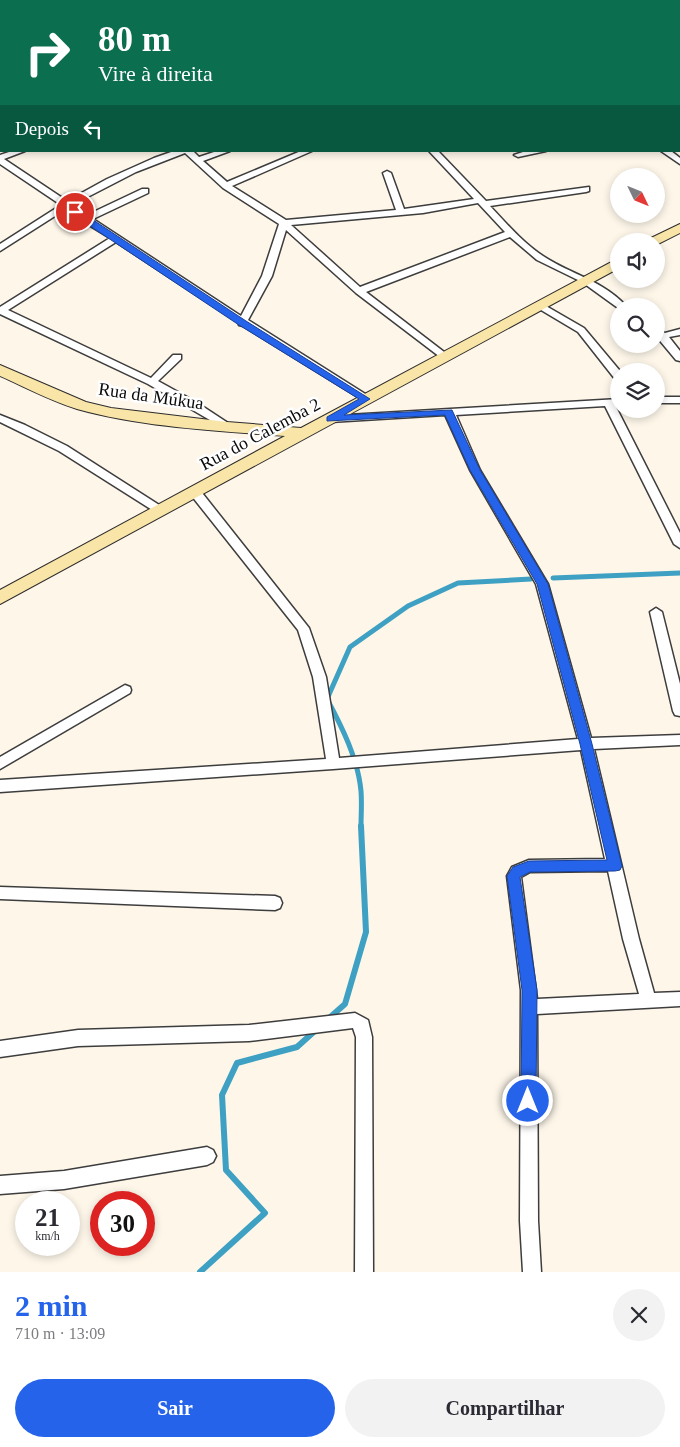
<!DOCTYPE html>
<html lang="pt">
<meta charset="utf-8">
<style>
body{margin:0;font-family:"Times New Roman",serif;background:#f2f2f3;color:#2b2b33;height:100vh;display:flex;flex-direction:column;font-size:19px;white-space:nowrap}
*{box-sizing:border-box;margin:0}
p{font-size:16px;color:#7c7c81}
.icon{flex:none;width:28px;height:28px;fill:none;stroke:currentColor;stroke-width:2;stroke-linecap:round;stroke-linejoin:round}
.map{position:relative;height:1272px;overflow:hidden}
.details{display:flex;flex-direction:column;background:#fff;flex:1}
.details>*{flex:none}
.hud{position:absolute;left:0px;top:0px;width:680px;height:152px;box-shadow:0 2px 8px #0003;background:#0b6e4f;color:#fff;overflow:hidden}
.needle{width:32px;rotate:133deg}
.controls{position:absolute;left:610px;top:168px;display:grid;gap:10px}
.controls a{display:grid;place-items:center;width:55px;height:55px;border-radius:50%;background:#fff;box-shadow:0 2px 8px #0003;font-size:25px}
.speed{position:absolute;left:15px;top:1191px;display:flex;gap:10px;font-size:25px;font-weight:700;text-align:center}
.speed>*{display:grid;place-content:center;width:65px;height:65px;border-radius:50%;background:#fff;box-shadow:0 2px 8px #0003;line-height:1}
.speed small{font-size:12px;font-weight:400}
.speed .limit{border:8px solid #d22;background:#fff;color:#111}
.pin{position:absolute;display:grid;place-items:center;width:42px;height:42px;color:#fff;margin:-21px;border:2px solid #fff;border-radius:50%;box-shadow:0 1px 5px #0007}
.me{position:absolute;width:55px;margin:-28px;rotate:0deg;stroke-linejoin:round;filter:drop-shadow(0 0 4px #0008)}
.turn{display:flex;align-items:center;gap:18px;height:105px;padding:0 15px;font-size:22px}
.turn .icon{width:65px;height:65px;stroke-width:2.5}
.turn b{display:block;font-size:35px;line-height:42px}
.then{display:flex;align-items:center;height:48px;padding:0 15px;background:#0003;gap:10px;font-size:19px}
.round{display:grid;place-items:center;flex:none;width:52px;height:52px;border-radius:26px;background:#f2f2f3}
.head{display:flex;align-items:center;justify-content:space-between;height:85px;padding:0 15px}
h1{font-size:30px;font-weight:700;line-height:38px;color:#2563eb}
.primary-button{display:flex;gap:10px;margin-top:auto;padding:10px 15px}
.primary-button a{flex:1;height:58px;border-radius:30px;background:#2563eb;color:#fff;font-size:20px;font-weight:700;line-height:58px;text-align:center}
.primary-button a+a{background:#f2f2f3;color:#2b2b33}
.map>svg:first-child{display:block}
</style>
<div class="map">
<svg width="680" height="1272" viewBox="0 0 680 1272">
<rect width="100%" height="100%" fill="#fdf6e9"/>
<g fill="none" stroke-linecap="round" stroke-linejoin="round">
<!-- stream-far2 -->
<polyline stroke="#3ea0c2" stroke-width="3" points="584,0 586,1"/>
<!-- stream-far1 -->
<g stroke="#3ea0c2" stroke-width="5">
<polyline points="553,578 680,573"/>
<path d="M361 827C361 815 362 803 361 791 358 759 342 727 327 699L350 647 408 606 458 583 531 579"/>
</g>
<!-- stream -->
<g stroke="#3ea0c2" stroke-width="6">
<polyline points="327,1020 345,1004 366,932 361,826"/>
<polyline points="200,1272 265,1213 226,1170 222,1095 237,1063 297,1047 317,1029"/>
</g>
<!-- street casing -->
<g stroke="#3d3d3d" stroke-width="3">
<g id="street">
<polygon points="13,0 21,0 21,1 14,1"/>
<polygon points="185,0 193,0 193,1 186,1"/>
<polygon points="279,0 286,0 286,1 280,1"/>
<polygon points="638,0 645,0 645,1 639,1"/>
<rect x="0" y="21" width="1" height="4"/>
<rect x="679" y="22" width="1" height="5"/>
<rect x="0" y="75" width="1" height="4"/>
<rect x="679" y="94" width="1" height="5"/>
<path d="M12 151H25L4 159 67 201 107 179 154 158 174 151H193L199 157 217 151H230L203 161 227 182 301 151H312L232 186 286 220 396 210 383 173 387 171 391 173 404 209 474 199 429 151H438L486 201 589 187V191L586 192 490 206C506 223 523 243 543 256 570 274 604 281 626 306L618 308 582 282 537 260 510 237 366 292 448 355 449 357 444 360 356 293 286 230 272 276 248 320 370 397 371 399 370 401 366 402 243 326 239 325 238 322 116 242 8 310 151 378 173 355H181V359L158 381 196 402 231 425 232 427 227 430 148 384 0 314V307L110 238 82 221 66 209 0 251V244L61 205 0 164V155ZM185 153 223 188 279 224 262 276 241 316 93 219 148 193V189H142L87 215 72 205 136 172ZM478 203 505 232 360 287 291 225 423 213Z"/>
<polygon points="526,151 546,151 518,157 514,155"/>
<polygon points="661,151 671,151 680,158 680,164"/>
<polygon points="539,302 584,328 620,371 619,380 615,379 578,332 536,307 534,305"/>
<polygon points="656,328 665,333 680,329 680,335 669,337 680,351 680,361 676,360 656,336"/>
<rect x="656" y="397" width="24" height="6"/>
<path d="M619 399V405H615L680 533V548L674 544 605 406 456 415 480 470 548 584 591 738 680 735V745L594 749 639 939 654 993 680 992V1006L537 1014 538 1221 541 1272H523L520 1221 521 990 507 876 512 867 529 860 605 859 581 750 333 769 0 792V780L326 759 313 677 298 630 191 495 189 492 191 489H199L309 628 326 677 339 758 578 739 536 584 470 470 445 415 330 422 325 419 330 416ZM608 871 623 939 639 994 537 999 521 877 530 872Z"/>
<polygon points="0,415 25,425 67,446 167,510 161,514 157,513 59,451 0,422"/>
<polygon points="656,608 662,612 680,684 680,716 675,715 673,711 650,612"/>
<polygon points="125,685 130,687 131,690 130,693 0,769 0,757"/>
<polygon points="0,887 275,896 280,898 282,903 280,908 275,910 0,899"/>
<polygon points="355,1013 368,1020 372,1037 373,1272 355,1272 356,1037 353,1028 249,1041 78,1046 0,1057 0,1041 78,1030 249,1025"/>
<polygon points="207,1147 213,1150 216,1156 213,1162 207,1165 64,1189 0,1194 0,1176 64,1171"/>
</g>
</g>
<!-- secondary casing -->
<g stroke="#2c2c2c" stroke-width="2">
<g id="secondary">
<polygon points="680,224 680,233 656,245 656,241 649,241 651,238"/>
<path d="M619 258V268L0 604V590L285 436C219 431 141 427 77 409 51 401 25 387 0 376V365L86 402 111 408 227 422 301 428Z"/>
</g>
</g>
<!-- street -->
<use href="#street" fill="#fff" fill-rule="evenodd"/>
<!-- secondary -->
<use href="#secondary" fill="#f9e5a8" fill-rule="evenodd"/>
</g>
<!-- route -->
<polygon fill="#2563eb" stroke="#184099" points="72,210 78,210 246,321 370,399 344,415 452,410 480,470 548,584 592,744 622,866 620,870 615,871 530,872 520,877 537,990 536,1101 534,1106 528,1108 523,1106 521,1101 522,990 507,876 513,867 529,861 607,860 580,744 537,584 470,470 445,415 327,421 327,417 359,399 239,325 72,214"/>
<g text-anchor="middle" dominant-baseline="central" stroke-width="5" stroke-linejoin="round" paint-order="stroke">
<!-- street labels -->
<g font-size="18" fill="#0a0a0a" stroke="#fff">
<text transform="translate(151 396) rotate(8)">Rua da Múkua</text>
<text transform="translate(260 434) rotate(-28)">Rua do Calemba 2</text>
</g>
</g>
</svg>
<div class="controls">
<a><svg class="needle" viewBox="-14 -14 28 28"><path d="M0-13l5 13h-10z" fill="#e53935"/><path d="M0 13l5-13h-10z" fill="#7c7c81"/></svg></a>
<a><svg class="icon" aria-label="sound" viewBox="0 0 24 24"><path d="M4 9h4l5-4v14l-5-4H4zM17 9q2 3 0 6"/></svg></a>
<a><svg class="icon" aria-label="search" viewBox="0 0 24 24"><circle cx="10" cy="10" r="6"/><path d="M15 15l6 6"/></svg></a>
<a><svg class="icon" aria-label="layers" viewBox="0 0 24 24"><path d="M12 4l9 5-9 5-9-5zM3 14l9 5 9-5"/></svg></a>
</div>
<div class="speed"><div>21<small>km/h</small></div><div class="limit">30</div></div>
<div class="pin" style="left:75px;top:212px;background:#d93025"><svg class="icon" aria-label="arrive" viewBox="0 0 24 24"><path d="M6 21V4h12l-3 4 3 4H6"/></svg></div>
<svg class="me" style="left:528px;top:1101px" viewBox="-20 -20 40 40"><circle r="17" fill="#2563eb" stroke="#fff" stroke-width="3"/><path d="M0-11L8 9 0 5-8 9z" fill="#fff"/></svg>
<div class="hud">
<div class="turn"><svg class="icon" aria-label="right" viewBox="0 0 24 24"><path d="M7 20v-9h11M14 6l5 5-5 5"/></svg><div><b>80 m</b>Vire à direita</div></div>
<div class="then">Depois<svg class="icon" aria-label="left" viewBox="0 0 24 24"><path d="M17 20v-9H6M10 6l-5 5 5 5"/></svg></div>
</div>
</div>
<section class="details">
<div class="head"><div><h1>2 min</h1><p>710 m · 13:09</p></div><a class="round"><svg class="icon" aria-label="close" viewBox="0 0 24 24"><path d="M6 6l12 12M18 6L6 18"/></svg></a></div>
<div class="primary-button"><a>Sair</a><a>Compartilhar</a></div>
</section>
